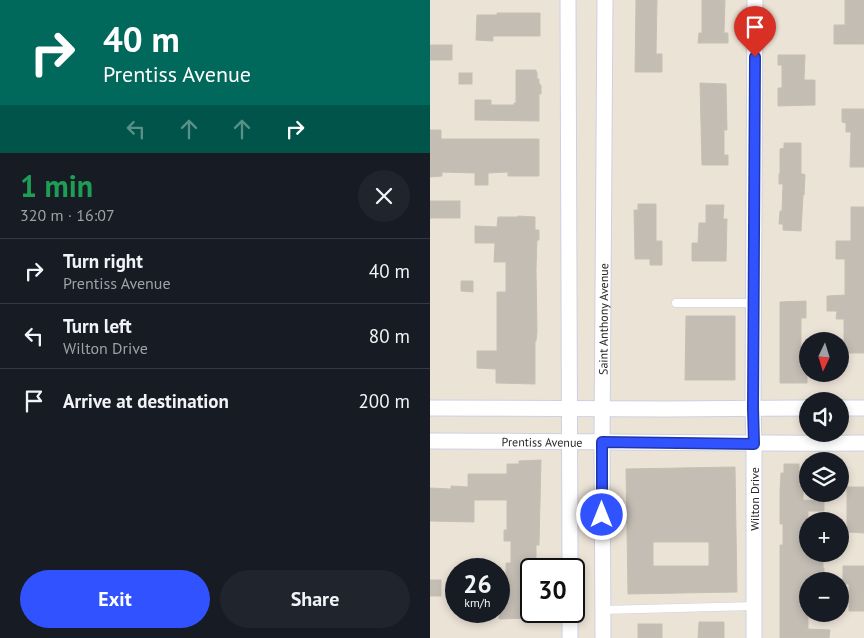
<!DOCTYPE html>
<meta charset="utf-8">
<style>
body{margin:0;font-family:"PT Sans",sans-serif;background:#20242c;color:#f1f3f6;height:100vh;display:flex;flex-direction:column;font-size:19px;white-space:nowrap}
*{box-sizing:border-box;margin:0}
p{font-size:16px;color:#9ea1a6}
.icon{flex:none;width:28px;height:28px;fill:none;stroke:currentColor;stroke-width:2;stroke-linecap:round;stroke-linejoin:round}
.map{position:relative;flex:1;overflow:hidden}
.sheet{display:flex;flex-direction:column;background:#171b24;width:430px}
.sheet>*{flex:none}
.banner{background:#00695c;color:#fff;overflow:hidden}
.needle{width:32px;rotate:184deg}
.tools{position:absolute;left:369px;top:332px;display:grid;gap:10px}
.tools a{display:grid;place-items:center;width:50px;height:50px;border-radius:50%;background:#171b24;box-shadow:0 2px 8px #0003;font-size:25px}
.speed{position:absolute;left:15px;top:558px;display:flex;gap:10px;font-size:25px;font-weight:700;text-align:center}
.speed>*{display:grid;place-content:center;width:65px;height:65px;border-radius:50%;background:#171b24;box-shadow:0 2px 8px #0003;line-height:1}
.speed small{font-size:12px;font-weight:400}
.speed .limit{border:2px solid #111;border-radius:8px;background:#fff;color:#111}
.pin{position:absolute;display:grid;place-items:center;width:42px;height:42px;color:#fff;margin:-51px -21px;border-radius:50% 50% 50% 0;rotate:-45deg;box-shadow:0 0 5px #0007}
.pin .icon{rotate:45deg}
.me{position:absolute;width:55px;margin:-28px;rotate:0deg;stroke-linejoin:round;filter:drop-shadow(0 0 4px #0008)}
.turn{display:flex;align-items:center;gap:18px;height:105px;padding:0 20px;font-size:22px}
.turn .icon{width:65px;height:65px;stroke-width:2.5}
.turn b{display:block;font-size:35px;line-height:42px}
.lanes{display:flex;align-items:center;height:48px;padding:0 20px;background:#0003;justify-content:center;gap:25px;direction:ltr}
.lanes .off{opacity:.35}
.round{display:grid;place-items:center;flex:none;width:52px;height:52px;border-radius:26px;background:#20242c}
.head{display:flex;align-items:center;justify-content:space-between;height:85px;padding:0 20px}
h1{font-size:30px;font-weight:800;line-height:38px;color:#1e9e55}
.button{display:flex;gap:10px;margin-top:auto;padding:10px 20px}
.button a{flex:1;height:58px;border-radius:30px;background:#3153ff;color:#fff;font-size:20px;font-weight:800;line-height:58px;text-align:center}
.button a+a{background:#20242c;color:#f1f3f6}
ul{padding:0;list-style:none}
li{display:flex;align-items:center;gap:15px;height:65px;padding:0 20px;border-top:1px solid #363941}
li div{flex:1}
li b{display:block;font-size:19px}
li em{font-style:normal}
main{display:flex;flex:1;min-height:0}
.map>svg:first-child{display:block}
</style>
<main>
<section class="sheet">
<div class="banner">
<div class="turn"><svg class="icon" aria-label="right" viewBox="0 0 24 24"><path d="M7 20v-9h11M14 6l5 5-5 5"/></svg><div><b>40 m</b>Prentiss Avenue</div></div>
<div class="lanes"><svg class="icon off" aria-label="left" viewBox="0 0 24 24"><path d="M17 20v-9H6M10 6l-5 5 5 5"/></svg><svg class="icon off" aria-label="ahead" viewBox="0 0 24 24"><path d="M12 20V5M6 11l6-6 6 6"/></svg><svg class="icon off" aria-label="ahead" viewBox="0 0 24 24"><path d="M12 20V5M6 11l6-6 6 6"/></svg><svg class="icon" aria-label="right" viewBox="0 0 24 24"><path d="M7 20v-9h11M14 6l5 5-5 5"/></svg></div>
</div>
<div class="head"><div><h1>1 min</h1><p>320 m · 16:07</p></div><a class="round"><svg class="icon" aria-label="close" viewBox="0 0 24 24"><path d="M6 6l12 12M18 6L6 18"/></svg></a></div>
<ul>
<li><svg class="icon" aria-label="right" viewBox="0 0 24 24"><path d="M7 20v-9h11M14 6l5 5-5 5"/></svg><div><b>Turn right</b><p>Prentiss Avenue</p></div><em>40 m</em></li>
<li><svg class="icon" aria-label="left" viewBox="0 0 24 24"><path d="M17 20v-9H6M10 6l-5 5 5 5"/></svg><div><b>Turn left</b><p>Wilton Drive</p></div><em>80 m</em></li>
<li><svg class="icon" aria-label="arrive" viewBox="0 0 24 24"><path d="M6 21V4h12l-3 4 3 4H6"/></svg><div><b>Arrive at destination</b></div><em>200 m</em></li>
</ul>
<div class="button"><a>Exit</a><a>Share</a></div>
</section>
<div class="map">
<svg width="434" height="638" viewBox="0 0 434 638">
<rect width="100%" height="100%" fill="#ece3d7"/>
<!-- building -->
<g fill="#c3bdb4" stroke="#c7c0b1" fill-rule="evenodd">
<polygon points="206,0 227,0 226,54 232,54 232,72 205,72"/>
<polygon points="272,0 295,0 294,33 298,33 298,43 268,43 269,33 272,33"/>
<polygon points="415,0 434,0 434,44 404,44 404,25 415,25"/>
<polygon points="67,13 110,13 110,36 63,36 63,41 46,40 47,15 67,15"/>
<rect x="0" y="45" width="22" height="15"/>
<polygon points="348,55 375,55 374,80 385,80 385,105 348,106 348,88 352,88 352,65 348,65"/>
<polygon points="86,70 106,70 106,72 107,72 107,79 109,79 109,84 111,85 111,94 109,94 109,121 45,120 45,100 61,100 61,105 84,105 84,103 86,103"/>
<rect x="29" y="73" width="13" height="11"/>
<polygon points="270,83 296,84 297,130 294,130 294,155 298,155 298,165 272,165"/>
<polygon points="412,109 434,109 434,167 420,167 421,132 416,132 416,123 412,122"/>
<polygon points="0,130 11,130 11,139 109,139 109,176 78,176 78,172 58,173 58,185 45,185 45,173 12,172 12,176 0,177"/>
<polygon points="354,143 371,143 371,174 374,174 375,175 374,195 373,195 371,231 353,230 353,224 349,224 350,211 352,211 353,184 349,184 349,174 350,174 350,149 354,148"/>
<rect x="0" y="201" width="30" height="17"/>
<polygon points="208,204 226,204 226,241 232,241 232,265 220,265 220,259 205,259 204,210 208,210"/>
<polygon points="276,205 294,205 293,219 297,219 296,261 262,261 262,243 268,243 269,223 276,223"/>
<polygon points="421,207 434,207 434,353 414,353 414,319 406,319 407,311 397,311 397,296 415,295 415,259 406,259 406,241 421,241"/>
<polygon points="88,216 105,217 105,230 109,230 109,240 107,240 106,270 107,331 106,341 105,341 105,384 66,383 66,369 47,368 47,351 67,351 67,292 76,292 76,262 64,262 65,243 45,243 45,226 67,227 68,217 88,217"/>
<polygon points="31,281 43,281 43,292 31,291"/>
<polygon points="376,301 376,318 371,318 371,366 377,366 377,383 350,383 350,302"/>
<polygon points="256,316 305,316 305,380 255,380"/>
<polygon points="111,460 109,545 106,545 106,569 101,569 101,618 69,619 69,598 76,598 76,563 81,563 81,541 74,541 74,530 77,530 77,500 44,500 44,522 0,521 0,488 21,489 21,486 38,487 38,474 77,474 77,464 89,464 89,461"/>
<polygon points="354,464 369,464 369,474 374,474 373,500 394,501 394,511 378,511 378,554 393,554 393,568 394,568 394,578 378,578 378,629 400,630 399,638 350,638 350,545 353,545 353,524 350,524 350,491 351,473 354,473"/>
<path d="M305 467 307 592 198 594 196 469ZM223 542H279V566H223Z"/>
<polygon points="417,487 434,487 434,533 417,532"/>
<polygon points="413,566 434,566 434,611 419,611 419,584 413,584"/>
<rect x="0" y="580" width="11" height="16"/>
<polygon points="269,622 294,622 294,638 268,638"/>
<rect x="208" y="624" width="24" height="14"/>
</g>
<g fill="none" stroke-linecap="round" stroke-linejoin="round">
<!-- service casing -->
<g stroke="#ccd0e3" stroke-width="9">
<g id="service">
<polyline points="246,303 324,303"/>
<polyline points="173,610 324,606"/>
</g>
</g>
<!-- minor casing -->
<g stroke="#ccd0e3" stroke-width="17">
<g id="minor">
<polyline points="138,0 140,569"/>
<polyline points="0,408 235,409 378,408"/>
<polyline points="410,408 434,408"/>
<path id="s1" d="M0 441C145 441 289 444 434 443"/>
<polyline points="140,638 140,611"/>
<path id="s2" d="M173 638 172 442 175 0"/>
<polyline points="324,638 324,443 323,408 325,0"/>
</g>
</g>
<!-- service -->
<use href="#service" stroke="#fff" stroke-width="8"/>
<!-- minor -->
<use href="#minor" stroke="#fff" stroke-width="15"/>
</g>
<g fill="none" stroke-linecap="round" stroke-linejoin="round">
<!-- route casing -->
<g stroke="#2036a6" stroke-width="12">
<polyline id="route" points="172,515 172,442 324,444 323,408 325,57"/>
</g>
<!-- route -->
<use href="#route" stroke="#3153ff" stroke-width="9"/>
</g>
<g text-anchor="middle" dominant-baseline="central" stroke-width="4" stroke-linejoin="round" paint-order="stroke">
<!-- street labels -->
<g font-size="12" fill="#282828" stroke="#fff">
<text stroke="none"><textPath href="#s2" startOffset="319">Saint Anthony Avenue</textPath></text>
<text stroke="none"><textPath href="#s1" startOffset="112">Prentiss Avenue</textPath></text>
<text transform="translate(324 499) rotate(-90)">Wilton Drive</text>
</g>
</g>
</svg>
<div class="tools">
<a><svg class="needle" viewBox="-14 -14 28 28"><path d="M0-13l5 13h-10z" fill="#e53935"/><path d="M0 13l5-13h-10z" fill="#9ea1a6"/></svg></a>
<a><svg class="icon" aria-label="sound" viewBox="0 0 24 24"><path d="M4 9h4l5-4v14l-5-4H4zM17 9q2 3 0 6"/></svg></a>
<a><svg class="icon" aria-label="layers" viewBox="0 0 24 24"><path d="M12 4l9 5-9 5-9-5zM3 14l9 5 9-5"/></svg></a>
<a>+</a>
<a>−</a>
</div>
<div class="speed"><div>26<small>km/h</small></div><div class="limit">30</div></div>
<div class="pin" style="left:325px;top:57px;background:#d93025"><svg class="icon" aria-label="arrive" viewBox="0 0 24 24"><path d="M6 21V4h12l-3 4 3 4H6"/></svg></div>
<svg class="me" style="left:172px;top:515px" viewBox="-20 -20 40 40"><circle r="17" fill="#3153ff" stroke="#fff" stroke-width="3"/><path d="M0-11L8 9 0 5-8 9z" fill="#fff"/></svg>
</div>
</main>
